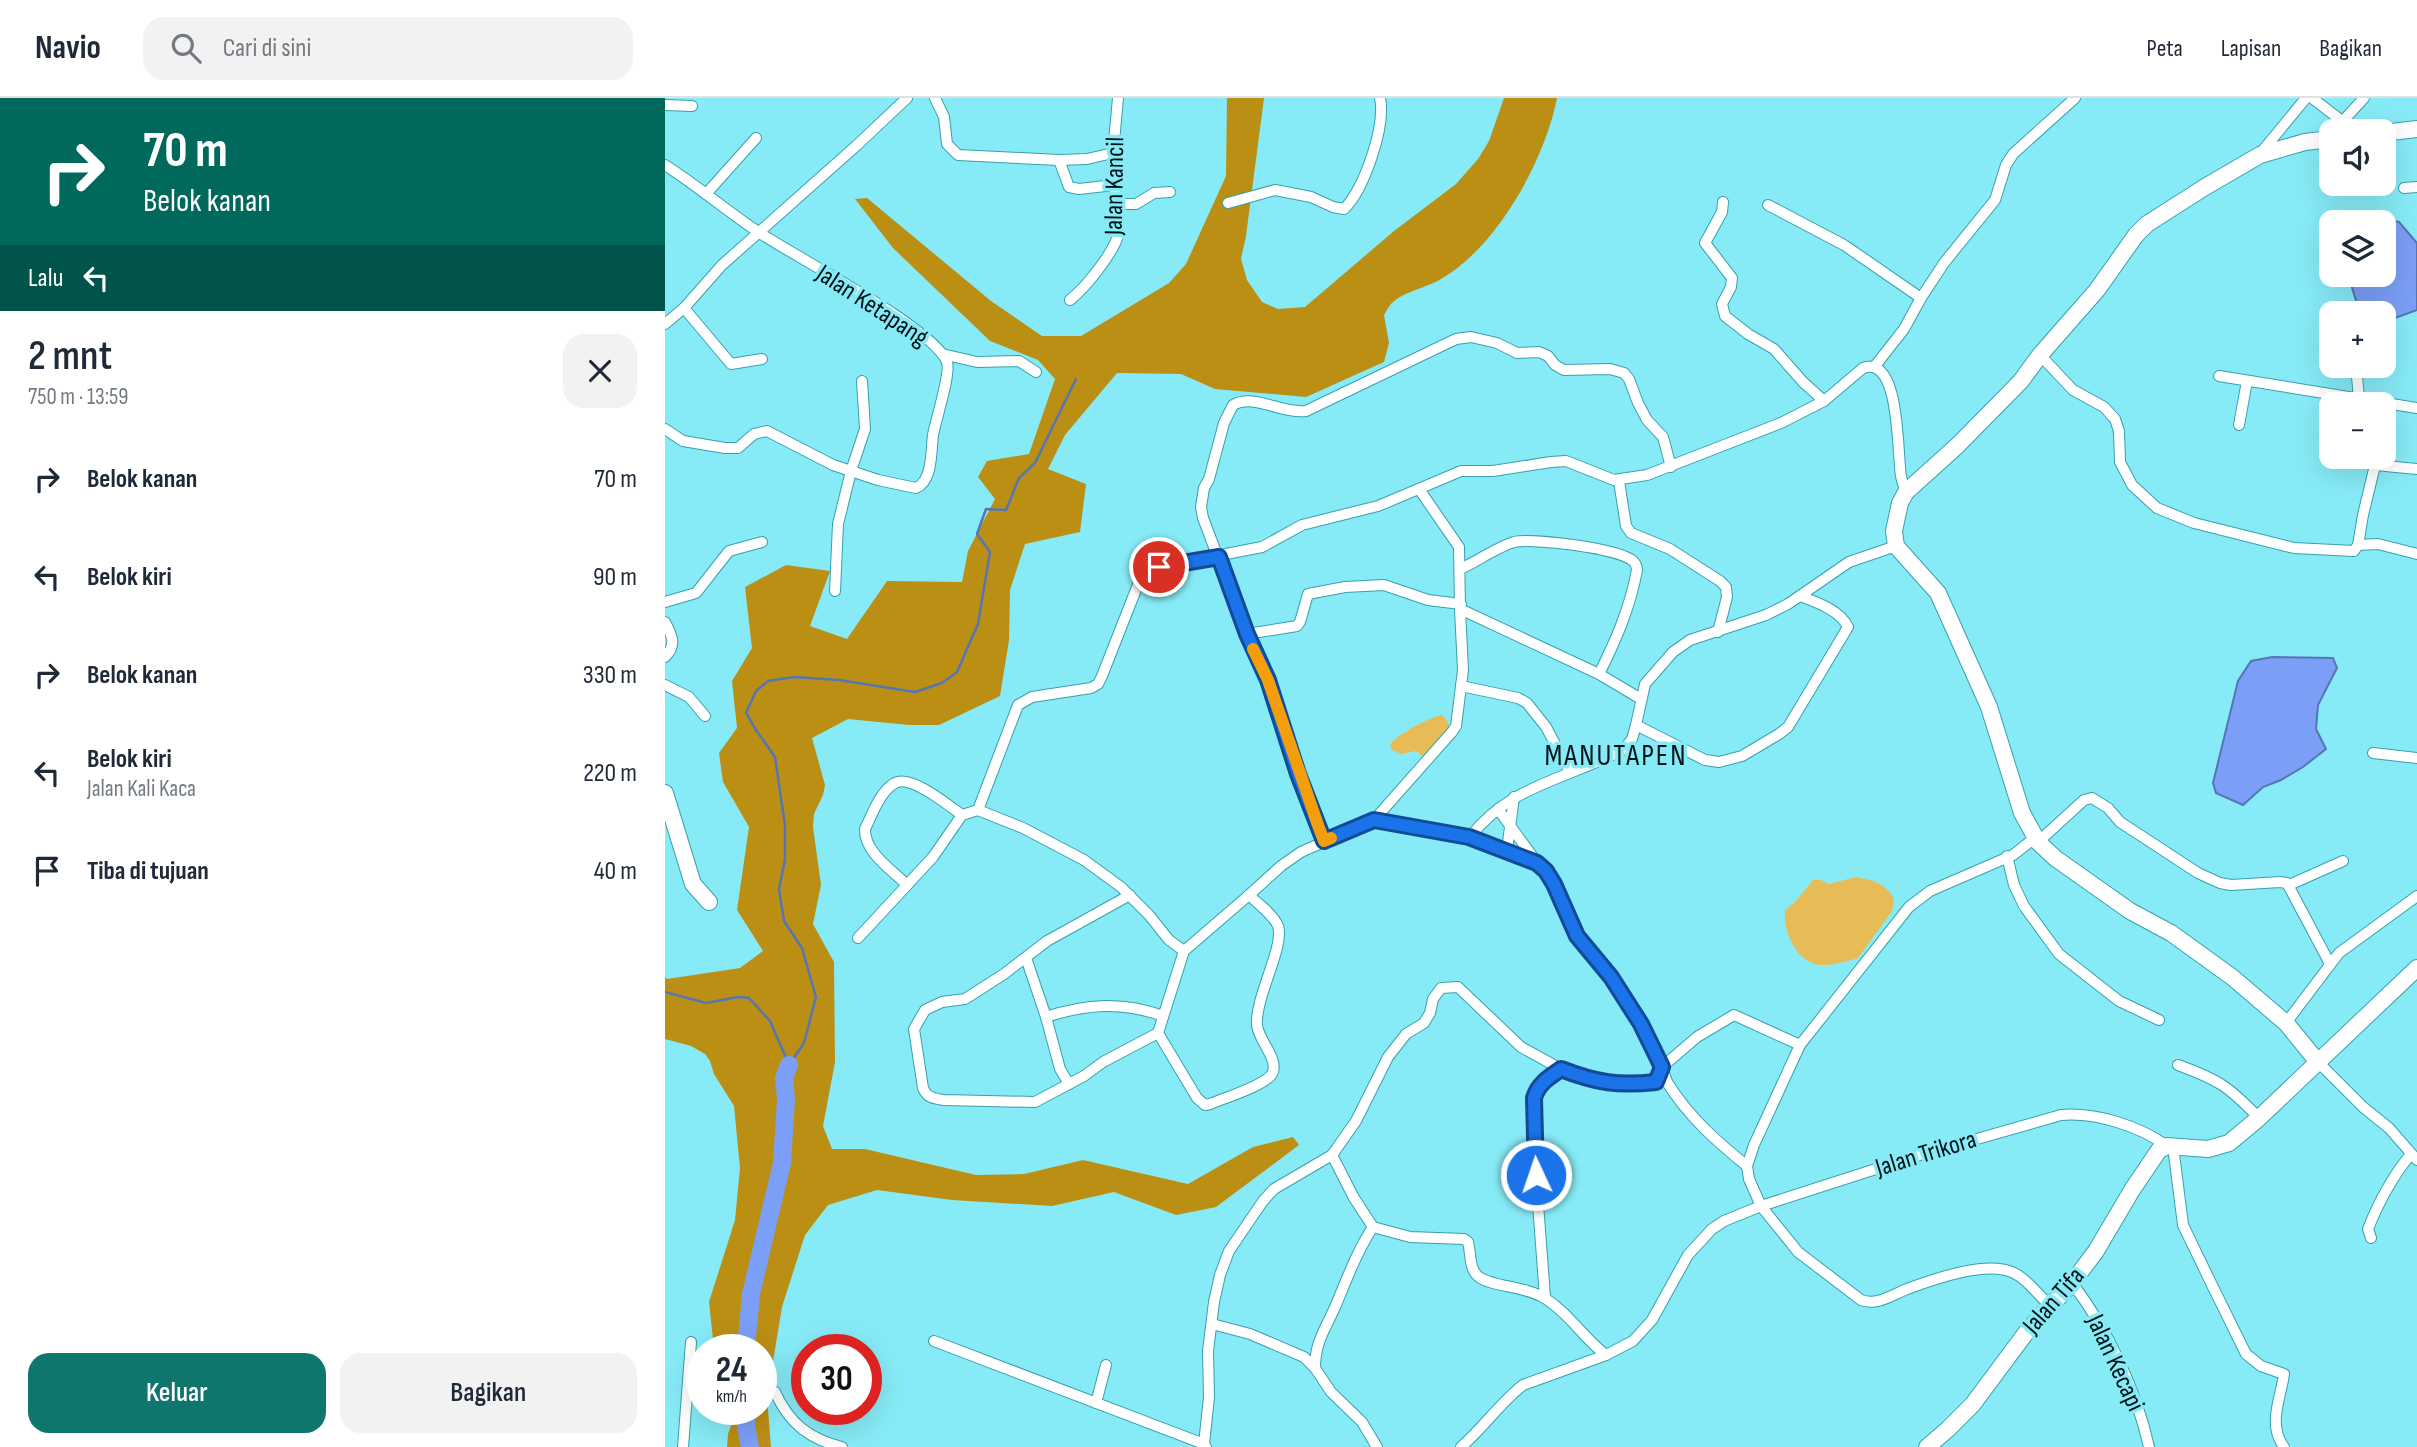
<!DOCTYPE html>
<html lang="id">
<meta charset="utf-8">
<style>
body{margin:0;font-family:"Sofia Sans Condensed",sans-serif;background:#f2f2f3;color:#1f2937;height:100vh;display:flex;flex-direction:column;font-size:26px;white-space:nowrap}
*{box-sizing:border-box;margin:0}
p{font-size:23px;color:#747a83}
.icon{flex:none;width:38px;height:38px;fill:none;stroke:currentColor;stroke-width:2;stroke-linecap:round;stroke-linejoin:round}
.map{position:relative;flex:1;overflow:hidden}
.side{display:flex;flex-direction:column;background:#fff;width:665px}
.side>*{flex:none}
.top-card{background:#00695c;color:#fff;overflow:hidden}
.fabs{position:absolute;left:1654px;top:21px;display:grid;gap:14px}
.fabs a{display:grid;place-items:center;width:77px;height:77px;border-radius:14px;background:#fff;box-shadow:0 7px 28px #0002;font-size:35px}
.speed{position:absolute;left:21px;top:1236px;display:flex;gap:14px;font-size:35px;font-weight:700;text-align:center}
.speed>*{display:grid;place-content:center;width:91px;height:91px;border-radius:50%;background:#fff;box-shadow:0 7px 28px #0002;line-height:1}
.speed small{font-size:18px;font-weight:400}
.speed .limit{border:10px solid #d22;background:#fff;color:#111}
.pin{position:absolute;display:grid;place-items:center;width:60px;height:60px;color:#fff;margin:-30px;border:4px solid #fff;border-radius:50%;box-shadow:0 2px 7px #0007}
.me{position:absolute;width:77px;margin:-38px;rotate:357deg;stroke-linejoin:round;filter:drop-shadow(0 0 5px #0008)}
.turn{display:flex;align-items:center;gap:24px;height:147px;padding:0 28px;font-size:32px}
.turn .icon{width:91px;height:91px;stroke-width:2.5}
.turn b{display:block;font-size:49px;line-height:60px}
.then{display:flex;align-items:center;height:66px;padding:0 28px;background:#0003;gap:14px;font-size:26px}
.round{display:grid;place-items:center;flex:none;width:74px;height:74px;border-radius:21px;background:#f2f2f3}
.head{display:flex;align-items:center;justify-content:space-between;height:119px;padding:0 28px}
h1{font-size:42px;font-weight:600;line-height:52px}
.cta{display:flex;gap:14px;margin-top:auto;padding:14px 28px}
.cta a{flex:1;height:80px;border-radius:21px;background:#0f766e;color:#fff;font-size:28px;font-weight:600;line-height:80px;text-align:center}
.cta a+a{background:#f2f2f3;color:#1f2937}
ul{padding:0;list-style:none}
li{display:flex;align-items:center;gap:21px;height:98px;padding:0 28px}
li div{flex:1}
li b{display:block;font-size:26px}
li em{font-style:normal}
header{display:flex;align-items:center;gap:42px;box-sizing:border-box;height:98px;padding:0 35px;background:#fff;border-bottom:2px solid #e0e1e3}
header strong{font-size:33px}
nav{display:flex;gap:38px;margin-inline-start:auto;font-size:24px}
.search{width:490px;height:63px;background:#f2f2f3;display:flex;align-items:center;gap:18px;box-sizing:border-box;padding:0 24px;border-radius:21px;color:#747a83;font-size:26px}
main{display:flex;flex:1;min-height:0}
.map>svg:first-child{display:block}
</style>
<header>
<strong>Navio</strong>
<div class="search"><svg class="icon" aria-label="search" viewBox="0 0 24 24"><circle cx="10" cy="10" r="6"/><path d="M15 15l6 6"/></svg>Cari di sini</div>
<nav><a>Peta</a><a>Lapisan</a><a>Bagikan</a></nav>
</header>
<main>
<section class="side">
<div class="top-card">
<div class="turn"><svg class="icon" aria-label="right" viewBox="0 0 24 24"><path d="M7 20v-9h11M14 6l5 5-5 5"/></svg><div><b>70 m</b>Belok kanan</div></div>
<div class="then">Lalu<svg class="icon" aria-label="left" viewBox="0 0 24 24"><path d="M17 20v-9H6M10 6l-5 5 5 5"/></svg></div>
</div>
<div class="head"><div><h1>2 mnt</h1><p>750 m · 13:59</p></div><a class="round"><svg class="icon" aria-label="close" viewBox="0 0 24 24"><path d="M6 6l12 12M18 6L6 18"/></svg></a></div>
<ul>
<li><svg class="icon" aria-label="right" viewBox="0 0 24 24"><path d="M7 20v-9h11M14 6l5 5-5 5"/></svg><div><b>Belok kanan</b></div><em>70 m</em></li>
<li><svg class="icon" aria-label="left" viewBox="0 0 24 24"><path d="M17 20v-9H6M10 6l-5 5 5 5"/></svg><div><b>Belok kiri</b></div><em>90 m</em></li>
<li><svg class="icon" aria-label="right" viewBox="0 0 24 24"><path d="M7 20v-9h11M14 6l5 5-5 5"/></svg><div><b>Belok kanan</b></div><em>330 m</em></li>
<li><svg class="icon" aria-label="left" viewBox="0 0 24 24"><path d="M17 20v-9H6M10 6l-5 5 5 5"/></svg><div><b>Belok kiri</b><p>Jalan Kali Kaca</p></div><em>220 m</em></li>
<li><svg class="icon" aria-label="arrive" viewBox="0 0 24 24"><path d="M6 21V4h12l-3 4 3 4H6"/></svg><div><b>Tiba di tujuan</b></div><em>40 m</em></li>
</ul>
<div class="cta"><a>Keluar</a><a>Bagikan</a></div>
</section>
<div class="map">
<svg width="1752" height="1349" viewBox="0 0 1752 1349">
<rect width="100%" height="100%" fill="#87ebf7"/>
<!-- green -->
<g fill="#e7bc57">
<path d="M776 617C783 622 785 626 783 634L760 660 751 653 736 656 727 652 725 647C730 637 766 619 776 617Z"/>
<path d="M1191 779C1208 782 1221 785 1229 801L1227 813 1193 860C1185 863 1164 868 1155 867 1131 864 1118 834 1120 812L1131 803 1148 782H1156L1164 786Z"/>
</g>
<!-- forest -->
<path fill="#bb8f14" d="M562 0H599L581 138 576 161 582 182 597 204 613 211 640 209 729 133 791 86 813 61 824 43 839 0H892C880 62 832 149 776 181 763 189 739 194 728 204 724 207 721 214 719 217L724 245 719 264 641 299 550 291 516 276 452 275 400 337 383 371 421 386 415 434 360 446 345 492 344 542 335 598 274 627H244L183 621 147 640 160 687 158 697 149 716 148 729 156 787 148 826 169 864 170 964 158 1028 167 1051H200L311 1077 359 1076 418 1062 523 1086 588 1049 628 1039 634 1047 551 1109 511 1117 449 1094 387 1108 287 1102 212 1092 163 1107 140 1137 117 1209 102 1299 106 1349H62L63 1336 72 1311H96V1251H49L44 1204 70 1122 75 1070 69 1008 49 976 45 963 40 956 26 948 0 941V879L2 881 75 870 98 853 72 812 84 729 58 684 54 655 72 630 67 583 87 550 80 489 121 467 165 473 145 528 182 541 222 483 297 484 303 453 330 401 313 379 322 363 364 356 390 281 373 262 325 243 228 150 190 101 202 100 326 203 377 238H416L504 185 521 166 561 78Z"/>
<!-- water -->
<g fill="#7b9ff6" stroke="#5675b3" stroke-width="2">
<polygon points="1709,119 1734,124 1752,145 1752,212 1722,223 1719,223 1718,215 1695,215 1683,177 1718,177 1718,124 1691,124"/>
<polygon points="1607,559 1668,560 1672,570 1653,607 1651,631 1661,651 1638,669 1616,682 1598,689 1578,707 1551,695 1548,685 1573,583 1586,563"/>
</g>
<g fill="none" stroke-linecap="round" stroke-linejoin="round">
<!-- stream -->
<g stroke="#5675b3" stroke-width="2.5">
<polyline points="0,894 41,905 73,899 84,900 105,923 124,967"/>
<polyline points="124,967 139,945 151,899 137,850 119,823 114,791 120,762 120,727 110,659 91,632 81,615 91,593 103,583 129,579 174,582 250,594 277,585 292,574 313,526 325,454 312,436 321,411 341,412 354,380 370,365 411,281"/>
</g>
<!-- river -->
<g stroke="#7b9ff6" stroke-width="18">
<polyline points="81,1251 86,1196 117,1065 121,1001 119,980 124,967"/>
<polyline points="82,1311 81,1328 85,1349"/>
</g>
<!-- street casing -->
<g stroke="#37a0ac" stroke-width="12">
<g id="street">
<polyline points="270,0 279,19 282,46 293,57 394,62 422,61 448,55"/>
<polyline points="1647,0 1690,33"/>
<polyline points="0,7 27,8"/>
<polyline points="1678,23 1699,0"/>
<polyline points="1594,57 1641,0"/>
<polyline points="394,62 404,89 414,91 449,87"/>
<path d="M0 67C33 88 63 114 95 135 132 160 269 230 282 264 286 275 271 321 268 337 266 352 268 383 251 390L213 382 168 367 102 333 89 336 73 350H60L18 343 0 331"/>
<polyline points="1739,90 1752,89"/>
<polyline points="41,96 91,40"/>
<polyline points="1058,104 1057,114 1040,145 1067,180 1066,189 1057,206 1060,218 1083,236 1109,251 1138,284 1159,303"/>
<path d="M563 105 610 92 646 99 668 109 679 111C699 92 721 28 715 0"/>
<polyline points="451,106 471,106 489,95 505,94"/>
<polyline points="1103,107 1179,147 1256,200"/>
<path d="M405 202C421 189 446 158 453 138L448 55 453 0"/>
<polyline points="19,210 66,266 97,261"/>
<polyline points="0,226 19,210 57,167 191,48 242,0"/>
<polyline points="277,256 312,264 354,263 371,274"/>
<polyline points="1375,257 1408,292 1439,309 1450,321 1454,333 1455,364 1467,387 1492,410 1529,425 1629,450 1689,453 1693,447 1698,417 1712,359"/>
<polyline points="1210,268 1239,231 1256,200 1279,165 1330,102 1341,67 1348,56 1410,0"/>
<polyline points="1691,268 1694,300"/>
<polyline points="1554,278 1752,310"/>
<polyline points="1574,327 1582,283"/>
<polyline points="1718,330 1723,305"/>
<polyline points="1710,367 1752,371"/>
<polyline points="954,383 961,428 966,435 1005,451 1055,483 1061,489 1062,499 1053,534"/>
<polyline points="754,391 794,449 795,511"/>
<polyline points="1693,447 1713,446 1752,456"/>
<path d="M795 471C811 464 834 448 849 444 868 440 953 450 968 463 972 467 971 467 972 472 965 510 951 542 934 576"/>
<polyline points="170,493 173,426 186,373 200,331 197,283"/>
<polyline points="0,504 31,495 64,453 97,444"/>
<path d="M0 524C7 537 12 547 0 559"/>
<polyline points="582,536 632,528 635,524 643,496 680,489 719,487 763,502 796,506"/>
<polyline points="0,587 24,599 40,618"/>
<polyline points="796,588 853,600 862,605 881,629 905,674"/>
<polyline points="971,627 980,586 1008,554 1025,542 1101,517 1123,506 1184,464 1231,448"/>
<polyline points="1708,655 1752,660"/>
<polyline points="833,711 870,762"/>
<path d="M313 712 353 607 367 599 426 590 433 586 437 578 474 484 489 470 597 449 637 427 713 408 796 373H828L886 364 901 363 949 382 982 377 1116 325 1159 303 1198 270C1236 256 1232 357 1236 378 1237 384 1239 389 1241 394"/>
<polyline points="709,722 787,634 791,628 798,572 795,511 934,576 976,601"/>
<path d="M805 739C846 686 904 681 959 651L967 641 971 627 1040 662 1054 664 1077 658 1114 636 1123 629 1183 529C1175 512 1151 504 1135 498"/>
<path d="M1371 739 1348 757 1265 793 1244 809 1135 947 1089 1047 1082 1068 1084 1081 1096 1108 1133 1154 1196 1202C1212 1208 1227 1197 1242 1191 1269 1181 1322 1162 1349 1175 1364 1182 1372 1197 1385 1207"/>
<path d="M659 742 633 676 603 582 587 549 538 420 536 409 539 390 544 381 559 325 568 307C589 295 616 316 641 313L791 241 806 239 832 245 852 255 874 254 883 258 890 267 899 272 945 271 959 275 964 281 973 305 982 322 998 339 1006 369"/>
<polyline points="1373,744 1419,702 1427,700 1443,710 1455,724 1533,775 1555,785 1566,787 1615,784 1622,785 1665,866"/>
<polyline points="842,752 849,699"/>
<polyline points="1342,758 1349,787 1359,808 1394,856 1454,903 1494,922"/>
<path d="M242 787C227 772 199 754 200 731 207 717 215 693 230 685 246 676 284 708 297 717"/>
<polyline points="1624,787 1678,763"/>
<path d="M465 797 382 843 339 876 300 901 277 904 260 912 249 931 258 990C262 1000 268 1000 278 1002L370 1004 419 978 438 964 493 935"/>
<polyline points="193,840 268,759 297,717 313,712 358,730 419,762 456,789 484,817 504,842 519,853 584,797"/>
<polyline points="361,860 381,919 395,971 404,986"/>
<path d="M381 919C421 906 457 903 498 918"/>
<polyline points="1621,925 1674,855 1752,798"/>
<path d="M493 935 532 1000 540 1007 545 1006C559 1000 599 988 607 976 615 962 593 942 592 927 590 899 620 848 613 828 608 816 593 806 584 797L616 768 636 754 709 722 805 739 853 756 872 765 881 773 912 838 946 879 976 926 997 969 1002 984"/>
<polyline points="493,935 519,853"/>
<polyline points="1652,963 1698,1009 1724,1030 1752,1062"/>
<path d="M1513 967C1554 982 1563 988 1594 1020"/>
<polyline points="994,975 997,969 1032,939 1069,917 1135,947"/>
<path d="M1508 1048 1518 1127 1546 1185 1581 1256 1596 1268 1619 1276C1616 1300 1602 1326 1619 1349"/>
<path d="M708 1129 745 1139 799 1141 803 1144C806 1155 804 1172 814 1179 827 1189 862 1188 881 1201 905 1216 919 1241 941 1257"/>
<path d="M1706 1140 1703 1131C1714 1103 1727 1079 1746 1056"/>
<path d="M1407 1185C1443 1232 1471 1291 1484 1349"/>
<polyline points="880,1199 869,1053 869,1000 873,990 896,971"/>
<polyline points="547,1226 585,1236 639,1259 650,1270 666,1294 697,1324 712,1349"/>
<polyline points="269,1243 539,1346"/>
<path d="M650 1270C650 1244 660 1232 670 1209 682 1181 691 1155 708 1129L689 1100 667 1057"/>
<path d="M110 1294C124 1325 144 1341 177 1349"/>
<polyline points="431,1305 441,1267"/>
<polyline points="18,1349 26,1244"/>
<path d="M541 1349 539 1346 544 1299 543 1253 549 1204 555 1177 564 1153 598 1103 609 1091 667 1057 691 1023 723 959 741 936 759 925 765 915 768 901 776 890 793 889 856 949 896 971 924 982 943 986 1002 984C1023 1018 1051 1043 1082 1068"/>
<path d="M796 1349C818 1330 835 1305 858 1287L941 1257 968 1243 987 1222 1023 1157 1047 1131 1059 1123 1096 1108 1245 1060 1396 1017C1431 1014 1474 1028 1502 1048"/>
</g>
</g>
<!-- secondary casing -->
<g stroke="#37a0ac" stroke-width="18">
<g id="secondary">
<polyline points="1718,35 1752,31"/>
<polyline points="0,695 28,786 44,804"/>
<polyline points="1652,963 1621,925 1567,879 1506,835 1465,813 1390,760 1373,744 1357,715 1324,609 1273,495 1231,448 1229,433 1235,405 1241,394 1293,347 1356,283 1375,257 1432,192 1471,137 1482,126 1540,89 1595,57 1640,44 1666,41"/>
<polyline points="1262,1349 1282,1332 1308,1306 1363,1232 1407,1185 1431,1153 1467,1092 1494,1052 1502,1048 1543,1051 1564,1045 1594,1020 1752,870"/>
</g>
</g>
<!-- street -->
<use href="#street" stroke="#fff" stroke-width="10"/>
<!-- secondary -->
<use href="#secondary" stroke="#fff" stroke-width="16"/>
</g>
<g fill="none" stroke-linecap="round" stroke-linejoin="round">
<!-- route casing -->
<g stroke="#114b97" stroke-width="18">
<path id="route" d="M494 469 554 459 582 536 603 582 633 676 659 743 709 722 804 739 872 765 881 773 889 786 912 838 946 879 976 926 997 969 991 984C953 988 932 985 896 971 884 979 873 986 869 1000L871 1077"/>
</g>
<!-- route -->
<use href="#route" stroke="#1a73e8" stroke-width="12"/>
<!-- slow -->
<polyline stroke="#f59e0b" stroke-width="12" points="588,551 603,582 653,727 659,743 666,740"/>
</g>
<g text-anchor="middle" dominant-baseline="central" stroke-width="7" stroke-linejoin="round" paint-order="stroke">
<!-- street labels -->
<g font-size="26" fill="#011417" stroke="#87ebf7">
<text transform="translate(450 88) rotate(-89)">Jalan Kancil</text>
<text transform="translate(207 208) rotate(33)">Jalan Ketapang</text>
<text transform="translate(1261 1056) rotate(-17)">Jalan Trikora</text>
<text transform="translate(1389 1203) rotate(-49)">Jalan Tifa</text>
<text transform="translate(1450 1265) rotate(65)">Jalan Kecapi</text>
</g>
<!-- quarter labels -->
<g font-size="30" letter-spacing="2" fill="#011417" stroke="#87ebf7">
<text x="951" y="658">MANUTAPEN</text>
</g>
</g>
</svg>
<div class="fabs">
<a><svg class="icon" aria-label="sound" viewBox="0 0 24 24"><path d="M4 9h4l5-4v14l-5-4H4zM17 9q2 3 0 6"/></svg></a>
<a><svg class="icon" aria-label="layers" viewBox="0 0 24 24"><path d="M12 4l9 5-9 5-9-5zM3 14l9 5 9-5"/></svg></a>
<a>+</a>
<a>−</a>
</div>
<div class="speed"><div>24<small>km/h</small></div><div class="limit">30</div></div>
<div class="pin" style="left:494px;top:469px;background:#d93025"><svg class="icon" aria-label="arrive" viewBox="0 0 24 24"><path d="M6 21V4h12l-3 4 3 4H6"/></svg></div>
<svg class="me" style="left:871px;top:1077px" viewBox="-20 -20 40 40"><circle r="17" fill="#1a73e8" stroke="#fff" stroke-width="3"/><path d="M0-11L8 9 0 5-8 9z" fill="#fff"/></svg>
</div>
</main>
